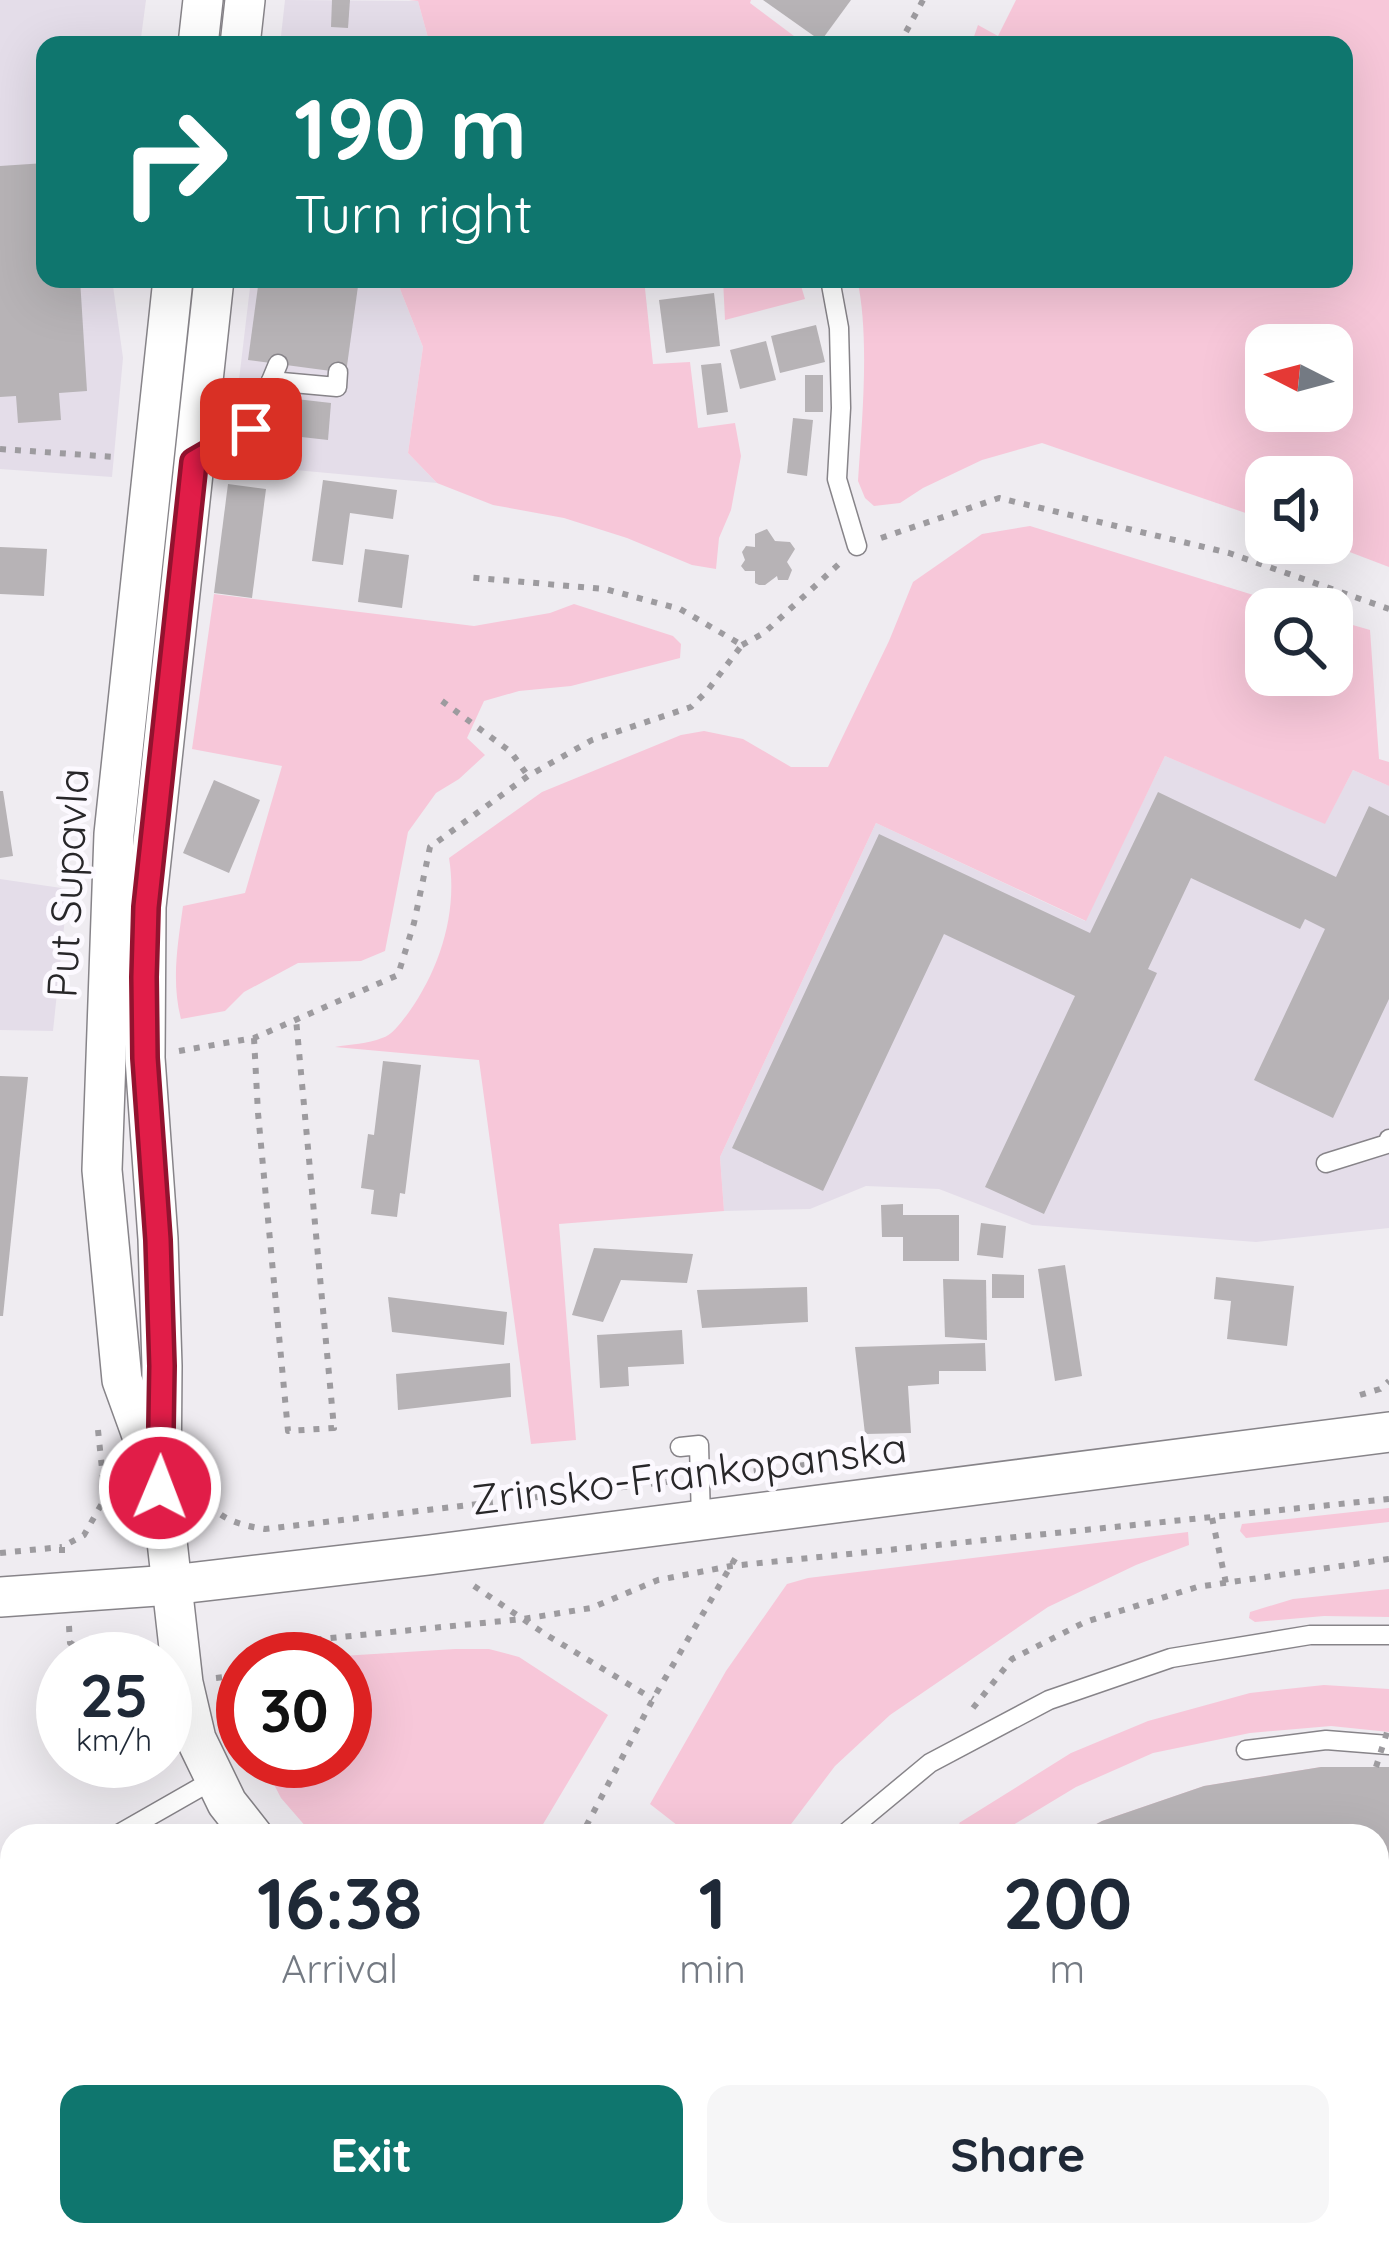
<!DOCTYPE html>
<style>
body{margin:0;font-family:Quicksand,sans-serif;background:#f6f6f7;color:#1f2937;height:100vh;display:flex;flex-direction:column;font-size:45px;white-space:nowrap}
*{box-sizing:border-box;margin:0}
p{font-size:39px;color:#747a83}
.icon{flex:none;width:66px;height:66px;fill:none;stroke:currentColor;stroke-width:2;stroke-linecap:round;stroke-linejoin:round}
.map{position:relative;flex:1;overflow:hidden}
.panel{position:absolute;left:0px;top:1824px;width:1389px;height:423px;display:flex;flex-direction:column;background:#fff;border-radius:36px 36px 0 0;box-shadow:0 12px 48px #0002}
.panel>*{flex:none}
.guide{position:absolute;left:36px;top:36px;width:1317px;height:252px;border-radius:24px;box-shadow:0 12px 48px #0002;background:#0f766e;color:#fff;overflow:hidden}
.needle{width:78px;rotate:276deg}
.tools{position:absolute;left:1245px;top:324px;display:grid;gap:24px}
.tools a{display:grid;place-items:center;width:108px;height:108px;border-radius:24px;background:#fff;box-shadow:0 12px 48px #0002;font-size:60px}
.speed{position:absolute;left:36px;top:1632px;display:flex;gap:24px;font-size:60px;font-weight:700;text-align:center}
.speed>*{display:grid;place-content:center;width:156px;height:156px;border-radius:50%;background:#fff;box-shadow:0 12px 48px #0002;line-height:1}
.speed small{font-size:30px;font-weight:400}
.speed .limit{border:18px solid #d22;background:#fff;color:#111}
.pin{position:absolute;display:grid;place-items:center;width:102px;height:102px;color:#fff;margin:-51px;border-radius:24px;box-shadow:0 6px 18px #0006}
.me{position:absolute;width:132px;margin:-66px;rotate:1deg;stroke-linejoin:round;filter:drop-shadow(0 0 9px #0008)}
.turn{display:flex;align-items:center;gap:42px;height:252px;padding:0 60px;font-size:54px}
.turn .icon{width:156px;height:156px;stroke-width:2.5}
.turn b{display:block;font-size:84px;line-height:102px}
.eta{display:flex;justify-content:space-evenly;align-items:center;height:204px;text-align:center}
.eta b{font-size:72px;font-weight:800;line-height:84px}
.action{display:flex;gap:24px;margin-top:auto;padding:24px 60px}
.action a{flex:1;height:138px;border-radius:24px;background:#0f766e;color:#fff;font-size:48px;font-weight:800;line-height:138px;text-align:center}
.action a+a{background:#f6f6f7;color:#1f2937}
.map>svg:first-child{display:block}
</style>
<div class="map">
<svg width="1389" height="2245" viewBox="0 0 1389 2245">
<rect width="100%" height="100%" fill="#efecf1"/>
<!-- built -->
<g fill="#e4dde9">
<polygon points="0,0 146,0 140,45 45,45 45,279 112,279 123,358 112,477 0,469"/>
<polygon points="285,0 418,1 430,45 280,45"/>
<polygon points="251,279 402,279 400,289 423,347 408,453 437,483 229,464"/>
<polygon points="1165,756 1325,823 1353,770 1389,786 1389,1228 1256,1242 1032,1225 939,1189 866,1186 810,1209 724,1211 720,1157 876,823 1085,921"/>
<polygon points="0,879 68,889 53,1031 0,1030"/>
</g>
<!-- green -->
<g fill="#f7c7d9" fill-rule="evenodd">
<polygon points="409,0 751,0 750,3 806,45 430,45 418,1"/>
<path d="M1016 0H1389V567L1326 543H1332V477H1266V520L1042 443 982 460 923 488 900 503 874 506 865 498 858 481C862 422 870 335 857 279H1344V45H971L978 25 998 36ZM1266 345H1332V411H1266Z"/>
<polygon points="402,279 644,279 653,364 690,362 698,428 735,423 741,456 731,510 719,538 716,569 692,565 627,538 564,518 493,505 437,483 408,453 423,347 400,289"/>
<polygon points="723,279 799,279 805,299 725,320"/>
<path d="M1030 526 1299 609H1266V675H1332V619L1370 630 1379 759 1389 762V786L1353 770 1325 824 1165 756 1086 921 876 823 720 1157 724 1211 559 1224 576 1440 531 1444 479 1060 335 1047C350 1044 368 1044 382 1038 393 1035 402 1021 409 1012 440 968 458 912 449 858L542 792 681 735 704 731 743 739 791 767H828L889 641 913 582 982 534Z"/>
<path d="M214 594 474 626 550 613 574 604 673 636 681 644 680 658 571 686 519 691 484 701 467 738 485 755 459 779 436 793 408 832 385 951 361 961 298 963 244 992 225 1011 181 1019C171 981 178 943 183 906L245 893 282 766 192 749Z"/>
<polygon points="1389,1508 1389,1522 1246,1538 1240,1531 1242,1524"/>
<polygon points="1188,1532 1189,1545 1136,1565 1048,1607 890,1715 835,1766 782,1836 691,1836 650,1804 726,1671 787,1584 808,1578"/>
<polygon points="1389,1589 1389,1617 1324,1616 1255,1622 1249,1618 1250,1612 1293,1599"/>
<polygon points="455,1649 489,1649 519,1657 608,1715 536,1836 314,1836 281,1798 262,1761 345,1761 345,1659 293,1659"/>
<polygon points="1324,1685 1389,1689 1389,1732 1331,1726 1250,1733 1153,1753 1076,1787 995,1836 969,1836 959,1823 1071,1753 1148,1721 1250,1693"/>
<polygon points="1321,1767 1389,1767 1389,2245 781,2245 783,2235 1377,2235 1377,1836 1074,1836 1102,1821 1204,1786"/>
</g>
<!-- building -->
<g fill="#b7b3b6">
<polygon points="332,0 350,0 348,28 331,27"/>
<polygon points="763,0 851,0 821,41"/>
<polygon points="45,163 45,279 80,279 87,391 59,393 61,420 18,423 16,396 0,397 0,166"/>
<polygon points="259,279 359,279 346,373 248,360"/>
<polygon points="714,293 720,346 666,353 659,300"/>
<polygon points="816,325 825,362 780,373 771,336"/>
<polygon points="766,341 776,380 740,389 730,350"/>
<polygon points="721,363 728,412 707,415 701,365"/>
<rect x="805" y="375" width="18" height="37"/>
<polygon points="270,396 331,403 328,440 266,433"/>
<polygon points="793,418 813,420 807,476 787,473"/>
<polygon points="323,480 397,490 393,519 350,513 343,565 312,561"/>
<polygon points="228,484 266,489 252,598 214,593"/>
<polygon points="767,529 775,541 790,542 795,549 787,562 792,570 788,580 778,580 777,576 765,585 759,585 755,583 755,571 745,571 741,566 745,560 742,552 746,546 755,547 755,534"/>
<polygon points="0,547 47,549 44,596 0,594"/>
<polygon points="365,549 409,555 402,608 358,602"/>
<polygon points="214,780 260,800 229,873 183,853"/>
<polygon points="0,791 3,791 13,856 0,858"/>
<polygon points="1158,792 1336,877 1369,806 1389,816 1389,999 1333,1118 1254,1080 1325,929 1305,919 1300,929 1191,878 1148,969 1157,973 1044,1214 985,1187 1075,996 944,934 823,1191 732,1148 879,834 1090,933"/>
<polygon points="383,1061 421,1065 405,1194 400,1193 397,1217 371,1214 374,1190 361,1188 368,1134 374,1135"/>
<polygon points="0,1076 28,1077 3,1316 0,1316"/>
<polygon points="903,1204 903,1215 959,1215 959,1261 903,1261 903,1237 882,1237 881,1205"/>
<polygon points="981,1223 1006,1226 1003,1258 977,1255"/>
<polygon points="594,1248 693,1254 687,1283 621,1280 603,1322 572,1315"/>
<polygon points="1065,1265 1082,1376 1055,1381 1038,1269"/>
<polygon points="992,1274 1024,1275 1024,1298 992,1298"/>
<polygon points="1216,1277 1294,1286 1287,1346 1227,1339 1231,1301 1214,1299"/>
<polygon points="943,1279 986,1280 987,1340 945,1337"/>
<polygon points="807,1287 808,1322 702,1328 697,1290"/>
<polygon points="388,1297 507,1312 504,1345 392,1332"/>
<polygon points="682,1330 684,1364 628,1367 629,1386 600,1388 597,1335"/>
<polygon points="985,1343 986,1371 939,1371 939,1384 908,1386 911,1433 865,1434 855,1347"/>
<polygon points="510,1363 511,1397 398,1410 396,1374"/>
<polygon points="1321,1767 1389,1767 1389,2012 1377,2007 1377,1836 1074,1836 1102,1821 1204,1786"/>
<polygon points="12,2133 12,2235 432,2235 433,2245 0,2245 0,2134"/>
<polygon points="783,2235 957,2235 957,2245 781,2245"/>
</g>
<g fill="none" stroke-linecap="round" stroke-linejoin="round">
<!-- service casing -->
<g stroke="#878489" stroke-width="21">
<g id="service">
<polyline points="830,279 839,328 841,408 837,479 857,546"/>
<polyline points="271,381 337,387 338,372"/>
<polyline points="198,460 251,429 278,364"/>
<polyline points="1326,1163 1387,1144 1389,1139"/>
<polyline points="680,1447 699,1445 701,1520"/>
<polyline points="1246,1750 1326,1740 1389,1745"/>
<polyline points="115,1836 215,1779"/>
<polyline points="842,1836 930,1763 1049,1700 1171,1658 1310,1635 1389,1635"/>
<polyline points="0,1921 12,1912"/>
<polyline points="0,1991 12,1982"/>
<polyline points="648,2245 648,2235"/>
</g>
</g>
<!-- minor casing -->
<g stroke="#878489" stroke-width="42">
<g id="minor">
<polyline points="198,45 203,0"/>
<polyline points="240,45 245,0"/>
<polyline points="214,279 146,907 145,1058 158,1239 162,1366 161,1488 183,1683 196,1739 227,1803 253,1836"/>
<polyline points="151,1460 122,1380 102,1170 114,834 173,279"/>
<polyline points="0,1597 171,1585 429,1555 1389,1432"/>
<polyline points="479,2235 480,2245"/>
</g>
</g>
<!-- path -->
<g stroke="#9d9b9f" stroke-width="6" stroke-dasharray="6 9" stroke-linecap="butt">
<polyline points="899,45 923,0"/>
<polyline points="0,449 115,457"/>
<polyline points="881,538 999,498 1229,553 1389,609"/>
<polyline points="742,645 764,633 840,563"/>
<polyline points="442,701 511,752 528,776"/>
<polyline points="254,1038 258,1113 288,1431 334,1428 296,1019"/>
<polyline points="179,1051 254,1038 398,975 414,923 430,847 528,776 592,740 691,707 707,691 742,645 680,609 605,589 465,577"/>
<polyline points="1360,1395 1380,1389 1389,1381"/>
<polyline points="98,1430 105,1498"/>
<polyline points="724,1475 812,1464"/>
<path d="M202 1492C214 1518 238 1525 265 1529L675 1481"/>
<polyline points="1212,1518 1226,1583"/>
<polyline points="0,1553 62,1547"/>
<polyline points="62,1553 62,1547 84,1535 105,1498 125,1495"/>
<polyline points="474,1586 545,1634 653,1699"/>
<polyline points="69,1626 70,1643 104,1659"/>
<polyline points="245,1659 270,1644 523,1619 591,1608 658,1580 731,1566 1389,1499"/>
<polyline points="216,1678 233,1676 243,1662"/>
<polyline points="973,1708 1012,1659 1085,1622 1197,1587 1389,1559"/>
<polyline points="590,1836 583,1832 653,1699 739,1552"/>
</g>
<!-- service -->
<use href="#service" stroke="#fff" stroke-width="18"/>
<!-- minor -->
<use href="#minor" stroke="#fff" stroke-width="39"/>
<!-- path-bridge -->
<polyline stroke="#9d9b9f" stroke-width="6" stroke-dasharray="6 9" stroke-linecap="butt" points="1376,1767 1389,1726"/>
</g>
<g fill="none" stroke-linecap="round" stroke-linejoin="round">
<!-- route casing -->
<g stroke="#92132f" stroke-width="30">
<polyline id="route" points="160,1488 162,1366 158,1240 145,1058 144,977 146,907 194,462 251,429"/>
</g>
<!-- route -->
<use href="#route" stroke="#e11d48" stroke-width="21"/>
</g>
<g text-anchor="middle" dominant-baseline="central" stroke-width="10" stroke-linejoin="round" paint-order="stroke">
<!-- street labels -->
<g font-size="42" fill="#282729" stroke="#fcf9ff">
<text transform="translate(67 883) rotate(-87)">Put Supavla</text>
<text transform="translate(689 1473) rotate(-7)">Zrinsko-Frankopanska</text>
</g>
</g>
</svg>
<div class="tools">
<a><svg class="needle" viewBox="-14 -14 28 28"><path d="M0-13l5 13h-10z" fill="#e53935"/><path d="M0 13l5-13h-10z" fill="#747a83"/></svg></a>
<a><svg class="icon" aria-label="sound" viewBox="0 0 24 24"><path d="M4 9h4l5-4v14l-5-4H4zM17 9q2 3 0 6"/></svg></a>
<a><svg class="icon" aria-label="search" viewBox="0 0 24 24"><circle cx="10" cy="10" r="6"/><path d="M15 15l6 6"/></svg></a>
</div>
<div class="speed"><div>25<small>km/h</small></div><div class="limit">30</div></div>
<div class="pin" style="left:251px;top:429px;background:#d93025"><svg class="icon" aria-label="arrive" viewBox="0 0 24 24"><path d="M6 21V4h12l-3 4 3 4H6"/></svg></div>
<svg class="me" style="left:160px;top:1488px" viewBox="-20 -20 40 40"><circle r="17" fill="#e11d48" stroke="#fff" stroke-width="3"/><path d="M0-11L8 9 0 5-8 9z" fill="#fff"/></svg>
<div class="guide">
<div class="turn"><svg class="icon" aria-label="right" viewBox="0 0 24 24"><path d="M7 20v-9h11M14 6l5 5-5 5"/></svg><div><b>190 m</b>Turn right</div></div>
</div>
<section class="panel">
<div class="eta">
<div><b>16:38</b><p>Arrival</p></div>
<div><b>1</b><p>min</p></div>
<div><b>200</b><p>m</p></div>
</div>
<div class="action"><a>Exit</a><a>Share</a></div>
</section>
</div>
